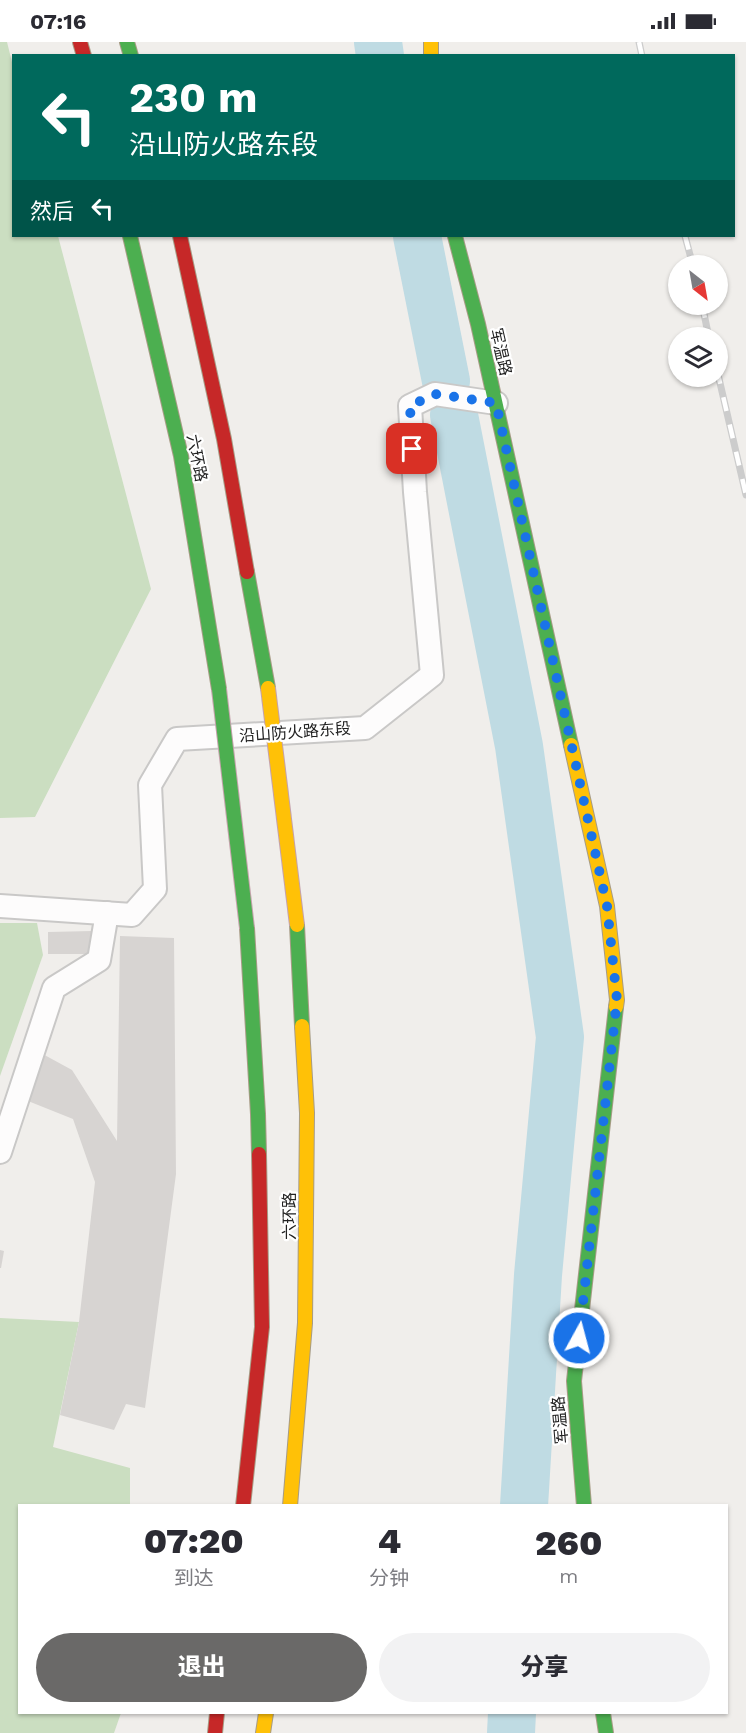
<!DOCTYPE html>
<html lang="zh">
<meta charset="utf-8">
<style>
body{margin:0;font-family:"Work Sans","Noto Sans SC",sans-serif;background:#f2f2f3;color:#2b2b33;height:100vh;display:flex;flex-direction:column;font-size:22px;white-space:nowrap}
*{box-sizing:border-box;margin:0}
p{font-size:20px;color:#7c7c81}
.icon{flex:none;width:33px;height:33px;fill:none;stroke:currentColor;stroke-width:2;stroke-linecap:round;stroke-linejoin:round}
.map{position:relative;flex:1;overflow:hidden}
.sheet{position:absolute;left:18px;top:1462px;width:710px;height:210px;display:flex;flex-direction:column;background:#fff;border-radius:0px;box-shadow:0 2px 4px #0004}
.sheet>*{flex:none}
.guide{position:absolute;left:12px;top:12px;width:723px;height:183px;border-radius:0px;box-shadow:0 2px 4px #0004;background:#00695c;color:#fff;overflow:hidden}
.needle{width:39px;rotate:149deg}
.buttons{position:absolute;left:668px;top:213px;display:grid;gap:12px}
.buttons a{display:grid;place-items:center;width:60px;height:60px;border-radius:50%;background:#fff;box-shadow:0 2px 4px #0004;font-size:30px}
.pin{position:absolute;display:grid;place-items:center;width:51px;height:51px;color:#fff;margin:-26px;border-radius:12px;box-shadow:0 3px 9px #0006}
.me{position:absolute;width:66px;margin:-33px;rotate:7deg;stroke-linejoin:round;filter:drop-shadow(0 0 4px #0008)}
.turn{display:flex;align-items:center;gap:21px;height:126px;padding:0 18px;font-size:27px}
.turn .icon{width:78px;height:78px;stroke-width:2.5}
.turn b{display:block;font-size:42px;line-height:51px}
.then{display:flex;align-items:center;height:57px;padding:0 18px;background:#0003;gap:12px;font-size:22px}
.eta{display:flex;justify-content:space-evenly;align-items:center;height:102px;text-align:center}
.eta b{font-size:36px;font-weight:800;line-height:42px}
.button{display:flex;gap:12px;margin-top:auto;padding:12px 18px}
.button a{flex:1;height:69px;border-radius:36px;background:#6a6968;color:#fff;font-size:24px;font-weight:800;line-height:69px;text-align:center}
.button a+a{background:#f2f2f3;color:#2b2b33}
.status{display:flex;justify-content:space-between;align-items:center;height:42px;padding:0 30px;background:#fff;direction:ltr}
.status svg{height:16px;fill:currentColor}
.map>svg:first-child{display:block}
</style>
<div class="status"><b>07:16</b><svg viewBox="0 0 49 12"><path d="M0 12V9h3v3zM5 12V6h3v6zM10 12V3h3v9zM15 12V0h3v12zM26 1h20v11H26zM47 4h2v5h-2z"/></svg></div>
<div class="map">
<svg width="746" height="1691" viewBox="0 0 746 1691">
<rect width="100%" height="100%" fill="#f0eeeb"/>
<!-- forest -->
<g fill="#cbdec1">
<polygon points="0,0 7,0 13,24 14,194 58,194 151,547 35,775 0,776"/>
<polygon points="0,881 37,881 43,913 0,1034"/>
<polygon points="0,1276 79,1280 53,1405 130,1426 130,1464 20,1464 20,1671 121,1671 114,1691 0,1691"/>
</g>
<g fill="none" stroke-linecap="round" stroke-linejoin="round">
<!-- river -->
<g stroke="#bfdbe3" stroke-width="48">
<polyline points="378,0 380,14"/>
<polyline points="417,194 446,339"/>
<polyline points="454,373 519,704 560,995 538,1233 524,1464"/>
<polyline points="511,1691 512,1671"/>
</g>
</g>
<!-- building -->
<g fill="#d7d4d2">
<polygon points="92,889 93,912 48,912 48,890"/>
<polygon points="120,894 174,896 176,1132 145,1366 126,1362 114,1388 60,1373 79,1280 95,1140 73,1077 28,1059 39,1010 72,1028 117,1099"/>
<polygon points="0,1208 4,1209 1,1226 0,1226"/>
</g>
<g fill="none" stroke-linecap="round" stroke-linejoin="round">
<!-- street casing -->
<g stroke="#c9c8c7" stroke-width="26">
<g id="street">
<polyline points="0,864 132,873 155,847 150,743 177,697 365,686 432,633 415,450 410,364 435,352 496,361"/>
<polyline points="0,1110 54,946 99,918 107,871"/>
</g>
</g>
<!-- fast casing -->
<g stroke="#a79c86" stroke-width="16">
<g id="fast">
<polyline points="127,0 131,14"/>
<polyline points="130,194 181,414 219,647"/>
<polyline points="455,194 478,282 571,703"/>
<polyline points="247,530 268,646"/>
<polyline points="297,883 302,984"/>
<polyline points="247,886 258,1072 259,1112"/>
<polyline points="584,1464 574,1339 616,965"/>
<polyline points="603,1671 606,1691"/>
</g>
</g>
<!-- slow casing -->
<g stroke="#a79c86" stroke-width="16">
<g id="slow">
<polyline points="431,0 431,14"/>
<polyline points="571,703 607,864 617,958 616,965"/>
<polyline points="290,1464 305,1281 307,1071 302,984"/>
<polyline points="263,1691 266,1671"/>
</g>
</g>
<!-- jam casing -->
<g stroke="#a79c86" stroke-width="16">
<g id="jam">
<polyline points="80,0 84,14"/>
<polyline points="180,194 224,397 247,530"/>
<polyline points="243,1464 262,1285 259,1112"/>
<polyline points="215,1691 217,1671"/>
</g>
</g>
<!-- street -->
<use href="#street" stroke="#fdfcfc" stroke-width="22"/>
<!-- fast -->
<use href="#fast" stroke="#4caf50" stroke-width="14"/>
<!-- slow -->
<use href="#slow" stroke="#ffc107" stroke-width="14"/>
<!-- jam -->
<use href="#jam" stroke="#c62828" stroke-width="14"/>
<!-- rail casing -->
<g stroke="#ccc" stroke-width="7">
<g id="rail">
<polyline points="639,0 642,14"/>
<polyline points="685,194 693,224"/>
<polyline points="702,262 709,296"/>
<polyline points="717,328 746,453"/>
</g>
</g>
<!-- rail -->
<use href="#rail" stroke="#fff" stroke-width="4.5" stroke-dasharray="14" stroke-linecap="butt"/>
<!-- fast-bridge casing -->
<g stroke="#c5a2ac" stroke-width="16" stroke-linecap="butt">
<polyline id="fast-bridge" points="219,647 247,886"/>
</g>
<!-- slow-bridge casing -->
<g stroke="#c5a2ac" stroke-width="16" stroke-linecap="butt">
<polyline id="slow-bridge" points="268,646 297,883"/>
</g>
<!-- fast-bridge -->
<use href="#fast-bridge" stroke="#4caf50" stroke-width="14"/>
<!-- slow-bridge -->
<use href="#slow-bridge" stroke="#ffc107" stroke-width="14"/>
</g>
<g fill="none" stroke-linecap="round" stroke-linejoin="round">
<!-- route -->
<polyline stroke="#1a73e8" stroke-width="10" stroke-dasharray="0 18" points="412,407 410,364 435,352 496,361 607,864 617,958 579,1296"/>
</g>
<g text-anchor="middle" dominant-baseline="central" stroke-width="4.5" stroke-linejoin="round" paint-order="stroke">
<!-- street labels -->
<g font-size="16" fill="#222" stroke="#fff">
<text transform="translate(501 310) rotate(77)">军温路</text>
<text transform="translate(197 416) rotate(79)">六环路</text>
<text transform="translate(295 690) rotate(-4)">沿山防火路东段</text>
<text transform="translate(289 1174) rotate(-90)">六环路</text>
<text transform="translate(560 1378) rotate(-95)">军温路</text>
</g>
</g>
</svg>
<div class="buttons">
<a><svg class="needle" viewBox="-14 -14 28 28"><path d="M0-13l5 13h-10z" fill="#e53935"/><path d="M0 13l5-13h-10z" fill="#7c7c81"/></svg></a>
<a><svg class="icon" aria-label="layers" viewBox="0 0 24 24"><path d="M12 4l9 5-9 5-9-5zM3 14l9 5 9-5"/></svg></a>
</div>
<div class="pin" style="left:412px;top:407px;background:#d93025"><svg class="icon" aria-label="arrive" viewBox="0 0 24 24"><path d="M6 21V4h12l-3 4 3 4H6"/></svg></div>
<svg class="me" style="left:579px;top:1296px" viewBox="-20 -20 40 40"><circle r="17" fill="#1a73e8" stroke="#fff" stroke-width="3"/><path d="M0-11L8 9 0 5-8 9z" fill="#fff"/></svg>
<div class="guide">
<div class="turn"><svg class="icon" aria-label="left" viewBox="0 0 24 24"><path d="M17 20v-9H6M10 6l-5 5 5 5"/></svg><div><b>230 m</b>沿山防火路东段</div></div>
<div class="then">然后<svg class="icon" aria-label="left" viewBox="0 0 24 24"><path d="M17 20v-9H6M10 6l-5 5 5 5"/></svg></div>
</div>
<section class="sheet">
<div class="eta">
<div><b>07:20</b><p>到达</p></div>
<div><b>4</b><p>分钟</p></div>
<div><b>260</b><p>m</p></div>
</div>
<div class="button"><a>退出</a><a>分享</a></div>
</section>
</div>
